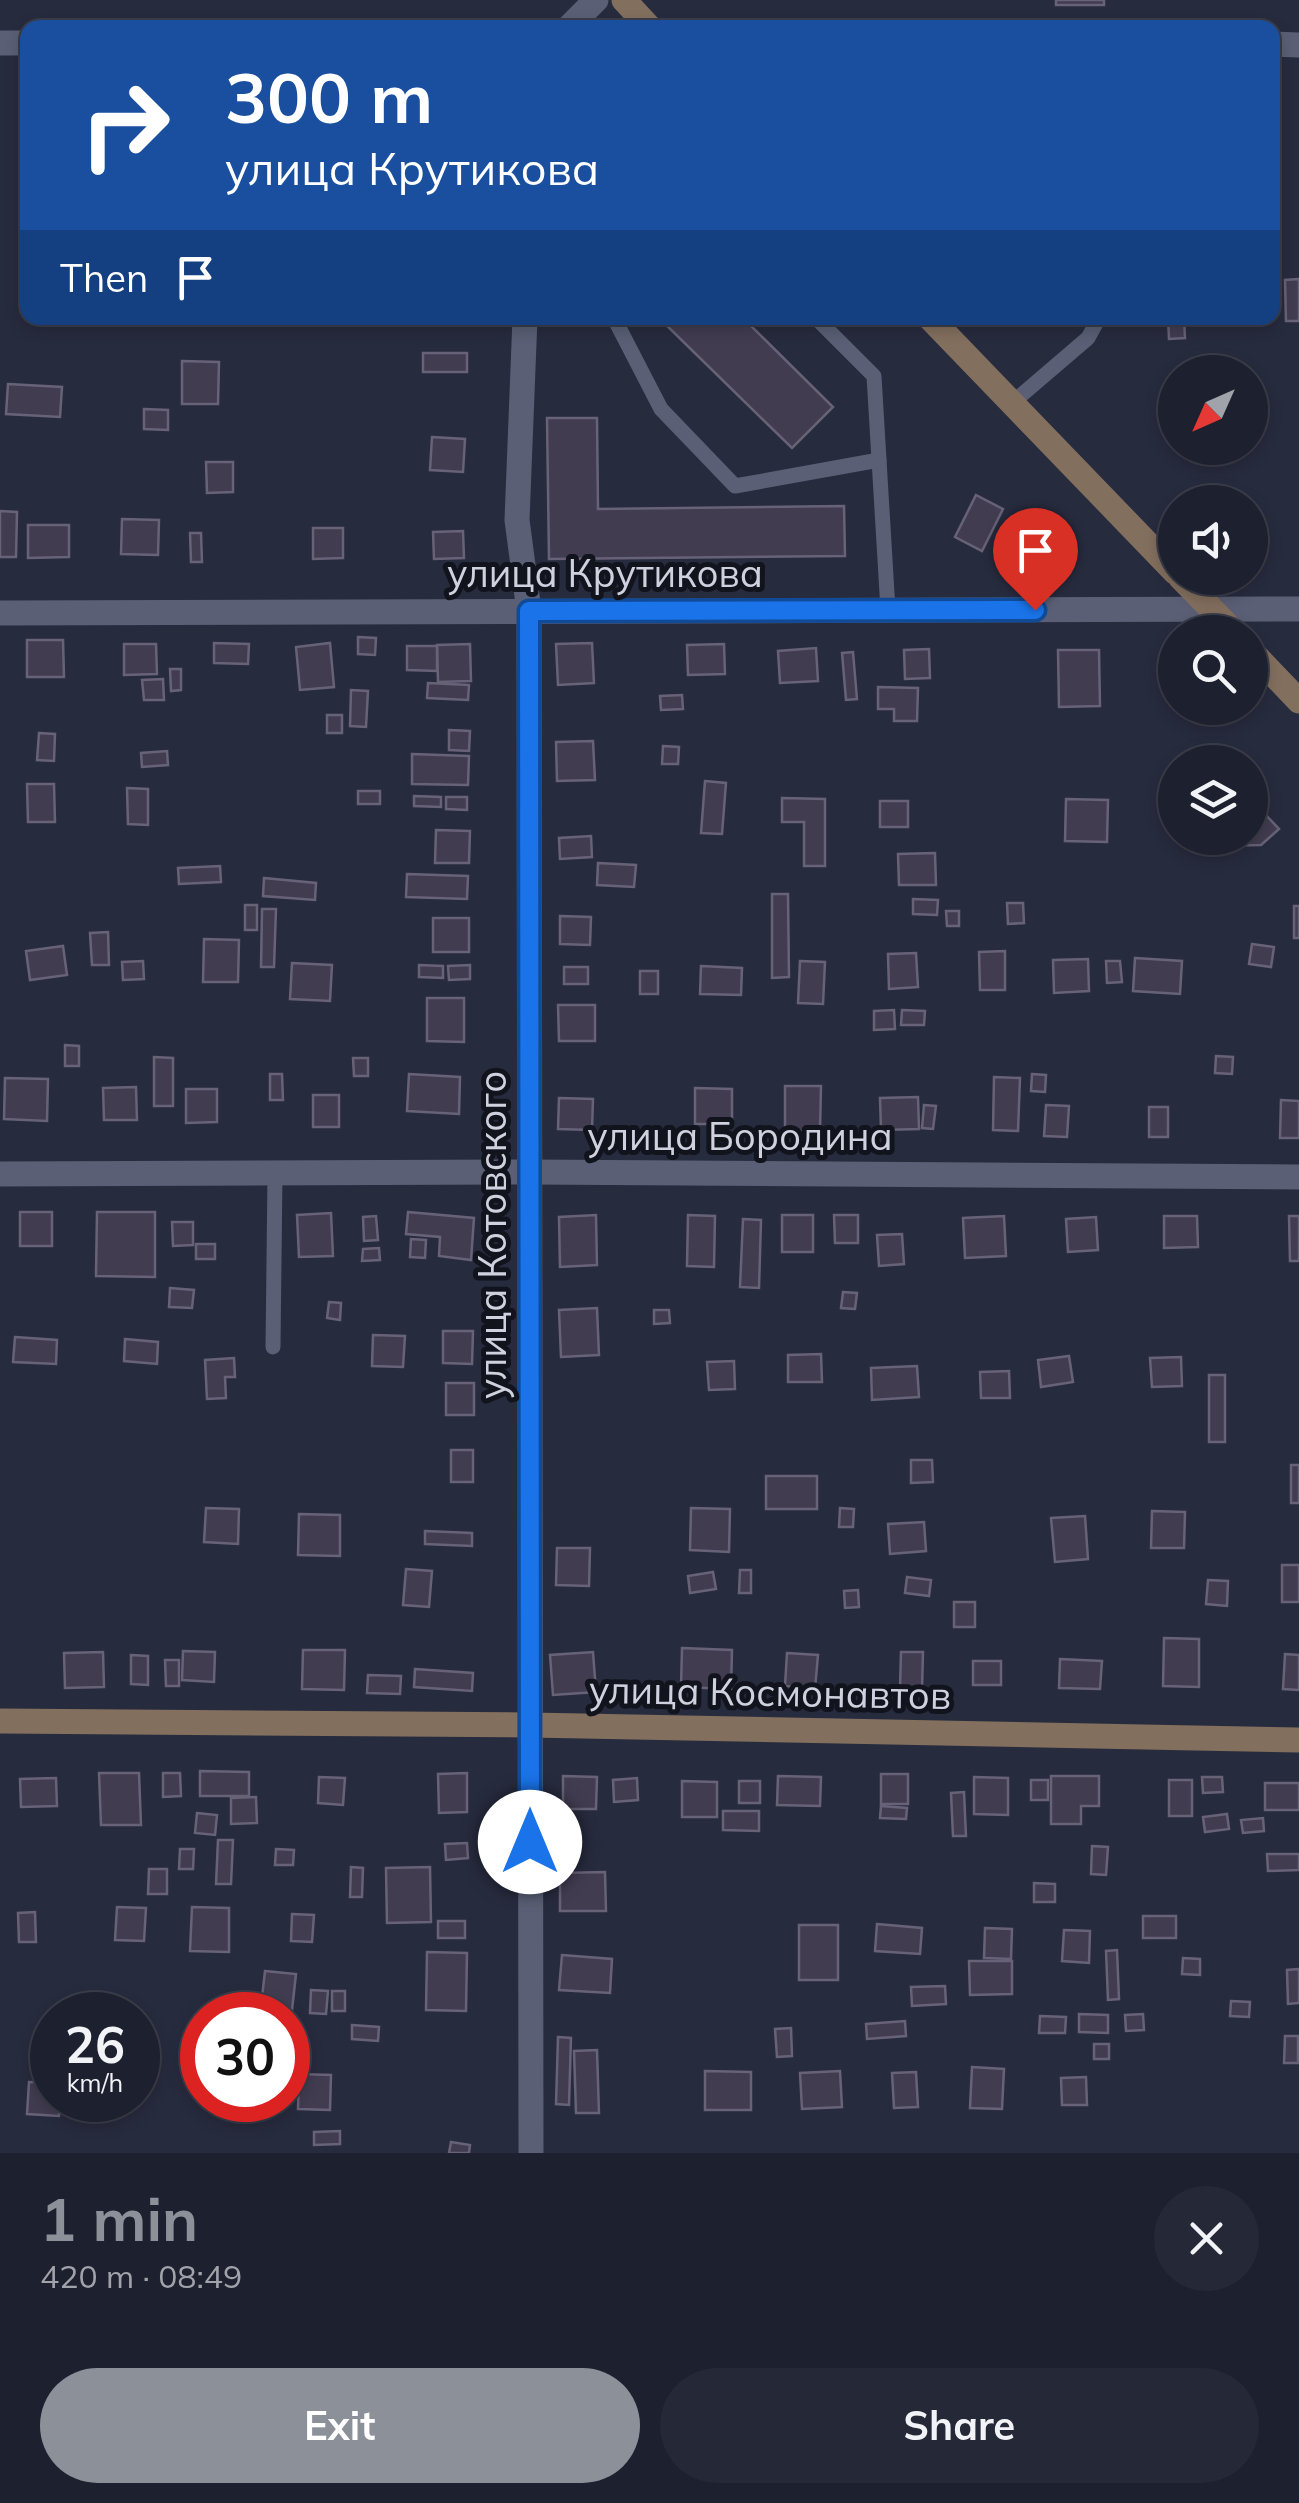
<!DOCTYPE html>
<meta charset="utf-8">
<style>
body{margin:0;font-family:Mulish,sans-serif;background:#252836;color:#f1f3f6;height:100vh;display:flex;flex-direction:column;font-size:38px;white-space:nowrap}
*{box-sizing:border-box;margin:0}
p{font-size:32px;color:#a0a3aa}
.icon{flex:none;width:55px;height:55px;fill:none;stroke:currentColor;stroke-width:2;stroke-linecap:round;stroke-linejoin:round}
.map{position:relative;height:2153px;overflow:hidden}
.panel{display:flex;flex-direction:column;background:#1d202e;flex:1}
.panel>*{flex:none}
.top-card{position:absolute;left:20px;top:20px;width:1260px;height:305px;border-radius:20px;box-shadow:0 5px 15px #0003,0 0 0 2px #3b3e4a;background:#1a4fa0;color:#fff;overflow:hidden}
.needle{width:65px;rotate:225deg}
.tools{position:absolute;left:1158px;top:355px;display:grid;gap:20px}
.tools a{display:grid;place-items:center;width:110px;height:110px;border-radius:50%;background:#1d202e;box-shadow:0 5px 15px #0003,0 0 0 2px #3b3e4a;font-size:50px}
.speed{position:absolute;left:30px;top:1992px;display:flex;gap:20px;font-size:50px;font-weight:700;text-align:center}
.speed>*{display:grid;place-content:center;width:130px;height:130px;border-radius:50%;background:#1d202e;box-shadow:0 5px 15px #0003,0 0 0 2px #3b3e4a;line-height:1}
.speed small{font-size:25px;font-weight:400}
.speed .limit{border:15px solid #d22;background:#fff;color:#111}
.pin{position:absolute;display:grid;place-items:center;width:85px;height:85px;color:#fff;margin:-102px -42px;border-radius:50% 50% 50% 0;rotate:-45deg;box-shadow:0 0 10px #0007}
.pin .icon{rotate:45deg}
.me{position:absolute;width:110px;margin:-55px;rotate:0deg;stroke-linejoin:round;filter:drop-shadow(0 0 8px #0008)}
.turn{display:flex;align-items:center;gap:35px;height:210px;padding:0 40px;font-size:45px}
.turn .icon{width:130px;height:130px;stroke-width:2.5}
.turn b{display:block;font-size:70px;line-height:85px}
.then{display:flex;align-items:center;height:95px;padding:0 40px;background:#0003;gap:20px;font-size:38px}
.round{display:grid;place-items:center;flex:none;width:105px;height:105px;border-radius:52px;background:#252836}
.overview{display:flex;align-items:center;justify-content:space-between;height:170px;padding:0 40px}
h1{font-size:60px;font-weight:700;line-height:75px;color:#8c9099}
.button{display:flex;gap:20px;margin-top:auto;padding:20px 40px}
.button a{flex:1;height:115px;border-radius:60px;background:#8c9099;color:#fff;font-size:40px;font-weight:700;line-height:115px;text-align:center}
.button a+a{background:#252836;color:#f1f3f6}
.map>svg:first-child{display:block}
</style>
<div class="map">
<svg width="1299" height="2153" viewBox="0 0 1299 2153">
<rect width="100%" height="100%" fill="#272b3e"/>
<!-- building -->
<g fill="#423c51" stroke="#686278" stroke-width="2.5">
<rect x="1056" y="0" width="48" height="5"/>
<polygon points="1299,279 1299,321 1286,321 1285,280"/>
<polygon points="659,318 743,318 833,407 792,448"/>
<polygon points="1168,318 1184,318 1185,338 1169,339"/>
<rect x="423" y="353" width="44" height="19"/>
<polygon points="182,361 219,362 218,404 182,404"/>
<polygon points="8,384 62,387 60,417 6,414"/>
<polygon points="144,409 168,410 168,430 144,429"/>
<polygon points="547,418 597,418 598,509 844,506 845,556 549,559"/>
<polygon points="432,437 465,439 463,472 430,470"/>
<polygon points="206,462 233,462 233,492 207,493"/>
<polygon points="976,495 1003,509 982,551 955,537"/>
<polygon points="0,511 17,512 16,557 0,557"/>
<polygon points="122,519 159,520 158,555 121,554"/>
<polygon points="28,525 69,525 69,557 28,558"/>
<polygon points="313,528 343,528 343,558 313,559"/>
<polygon points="463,531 464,558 434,559 433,532"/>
<polygon points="190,533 201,533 202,562 191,562"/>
<polygon points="358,637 376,638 375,655 358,654"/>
<polygon points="27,640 63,640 64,677 27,677"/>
<polygon points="214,643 249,644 248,664 214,663"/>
<polygon points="330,643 334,687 300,690 296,647"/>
<polygon points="592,643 594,683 558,685 556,644"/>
<polygon points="124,644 156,644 157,674 124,675"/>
<polygon points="470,644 471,681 438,682 437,645"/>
<polygon points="724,644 725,674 688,675 687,645"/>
<polygon points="407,646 437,646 437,671 407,670"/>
<polygon points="816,648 818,681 780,683 778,651"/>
<polygon points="929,649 930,678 905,679 904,650"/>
<polygon points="1058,650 1099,650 1100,706 1059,707"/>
<polygon points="853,652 857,699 846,700 842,653"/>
<polygon points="170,669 181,669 181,690 171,691"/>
<polygon points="163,679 164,700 144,700 142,680"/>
<polygon points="428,683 469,685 468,700 427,698"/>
<polygon points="878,687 918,688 917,721 894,721 894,709 878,709"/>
<polygon points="351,690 368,691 366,727 350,726"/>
<polygon points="682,695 683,709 661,710 660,696"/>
<rect x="327" y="715" width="15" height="18"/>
<polygon points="449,730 470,731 469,751 449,750"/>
<polygon points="39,733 55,734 54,761 37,760"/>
<polygon points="593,741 595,780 557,781 556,742"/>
<polygon points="663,746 679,747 678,764 662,764"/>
<polygon points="1200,747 1215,762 1184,762"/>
<polygon points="167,751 168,765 142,767 141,753"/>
<polygon points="412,754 469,756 468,785 412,784"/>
<polygon points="705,781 726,783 722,834 701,833"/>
<polygon points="27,784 54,784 55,822 28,822"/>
<polygon points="127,788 148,789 148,825 128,824"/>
<rect x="358" y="791" width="22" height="13"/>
<polygon points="414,796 441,797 441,807 414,806"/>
<polygon points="446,797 467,797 467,810 446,809"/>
<polygon points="782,798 825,799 825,866 804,866 804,822 782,822"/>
<polygon points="1250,798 1279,829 1261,845 1209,846 1201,838 1250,838"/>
<polygon points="1066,799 1108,800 1107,842 1065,841"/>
<rect x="880" y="801" width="28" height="26"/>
<polygon points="436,830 470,831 469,863 435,863"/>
<polygon points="591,836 592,857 560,859 559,838"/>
<polygon points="935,853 936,885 899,885 898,854"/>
<polygon points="598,863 636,865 634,887 597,885"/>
<polygon points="220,866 221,882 179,884 178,868"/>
<polygon points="407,874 468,876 467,899 406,897"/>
<polygon points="264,878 316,883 315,900 263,896"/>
<polygon points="772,894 788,894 789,977 772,978"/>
<polygon points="913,899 938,900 937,915 913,914"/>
<polygon points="1007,903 1023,903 1024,923 1008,924"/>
<rect x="245" y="905" width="12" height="25"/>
<rect x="1294" y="906" width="5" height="32"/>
<polygon points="262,909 276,909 274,967 261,967"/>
<polygon points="946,911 959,911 959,926 947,926"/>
<polygon points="560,916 591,917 590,945 560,944"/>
<rect x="433" y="918" width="36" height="34"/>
<polygon points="108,932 109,965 92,965 90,933"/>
<polygon points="204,939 239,940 238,982 203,982"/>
<polygon points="1252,944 1274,947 1271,967 1249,964"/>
<polygon points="63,946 67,975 30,980 26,951"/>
<polygon points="1005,951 1005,990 980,990 979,952"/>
<polygon points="916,953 918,987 889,989 888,954"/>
<polygon points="1135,958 1182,961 1180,994 1133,991"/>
<polygon points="1088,959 1089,991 1054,993 1053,960"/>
<polygon points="143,961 144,979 123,980 122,962"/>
<polygon points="800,961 825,962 823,1004 798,1003"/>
<polygon points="1106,961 1120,961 1122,982 1107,983"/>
<polygon points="292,963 332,965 330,1001 290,999"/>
<polygon points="419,965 443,966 443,978 419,977"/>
<polygon points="470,965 470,979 449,980 448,966"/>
<polygon points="701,966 742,968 741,995 700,994"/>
<rect x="564" y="967" width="24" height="17"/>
<rect x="640" y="971" width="18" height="23"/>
<polygon points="427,998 464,998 464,1042 427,1041"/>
<polygon points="558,1005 595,1005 595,1041 559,1041"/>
<polygon points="894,1010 895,1029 874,1030 874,1011"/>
<polygon points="902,1010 925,1011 924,1025 901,1025"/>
<polygon points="65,1045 79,1046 79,1066 65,1066"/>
<polygon points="1216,1056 1233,1057 1232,1074 1215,1073"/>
<polygon points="154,1057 173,1058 173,1106 154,1106"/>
<polygon points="353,1058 368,1058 368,1076 354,1076"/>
<polygon points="270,1074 282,1074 283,1100 270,1100"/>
<polygon points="409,1074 460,1077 459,1114 407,1111"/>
<polygon points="1032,1074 1046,1075 1045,1092 1031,1091"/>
<polygon points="994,1077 1020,1078 1018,1131 993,1130"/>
<polygon points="5,1078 48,1079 47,1121 4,1119"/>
<polygon points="785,1086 821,1086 820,1131 785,1131"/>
<polygon points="136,1087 137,1120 104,1120 103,1088"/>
<polygon points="695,1088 732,1089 732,1124 695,1124"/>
<polygon points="186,1089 217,1089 217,1122 186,1123"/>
<rect x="313" y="1095" width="26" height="32"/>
<polygon points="918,1097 919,1129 881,1130 880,1098"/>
<polygon points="559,1098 593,1099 592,1130 558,1129"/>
<polygon points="1281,1100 1299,1101 1299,1138 1280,1138"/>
<polygon points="924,1105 936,1106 933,1129 922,1128"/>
<polygon points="1046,1105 1069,1106 1067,1137 1044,1136"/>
<rect x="1149" y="1107" width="19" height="30"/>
<rect x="20" y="1212" width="32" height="34"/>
<polygon points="97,1212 155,1212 155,1277 96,1276"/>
<polygon points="408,1212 474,1218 471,1260 439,1256 440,1237 406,1234"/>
<polygon points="331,1213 333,1256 299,1257 297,1215"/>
<polygon points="596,1215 597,1265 560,1267 559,1217"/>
<polygon points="688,1215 715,1216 714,1267 687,1266"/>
<rect x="782" y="1215" width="31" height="37"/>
<polygon points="834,1215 858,1215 858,1243 835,1243"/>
<polygon points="376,1216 378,1240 364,1241 363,1217"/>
<polygon points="1004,1216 1006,1256 965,1258 963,1218"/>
<polygon points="1164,1216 1197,1216 1198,1247 1164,1248"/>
<polygon points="1289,1216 1299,1216 1299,1261 1290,1261"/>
<polygon points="1096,1217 1098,1250 1068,1252 1066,1219"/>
<polygon points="743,1219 761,1220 759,1288 740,1287"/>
<polygon points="172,1222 193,1222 193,1245 173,1246"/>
<polygon points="902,1234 904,1264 879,1266 877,1235"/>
<polygon points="411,1239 426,1240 425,1258 410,1257"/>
<rect x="196" y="1244" width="19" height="15"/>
<polygon points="379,1248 380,1260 362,1261 363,1249"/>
<polygon points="170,1288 194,1290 192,1308 169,1307"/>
<polygon points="843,1292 857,1293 855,1309 841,1308"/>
<polygon points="329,1302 341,1303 340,1320 327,1318"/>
<polygon points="597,1308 599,1355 561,1357 559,1310"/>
<polygon points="654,1310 669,1310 670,1323 654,1324"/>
<polygon points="443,1331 473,1331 472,1364 443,1363"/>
<polygon points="373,1335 405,1336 403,1367 372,1366"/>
<polygon points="15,1337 57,1340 56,1364 13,1362"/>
<polygon points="125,1339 158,1342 157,1364 124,1361"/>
<polygon points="821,1354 822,1382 788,1382 788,1355"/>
<polygon points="1069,1356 1073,1382 1041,1387 1038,1360"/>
<polygon points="1181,1357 1182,1386 1152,1387 1150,1358"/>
<polygon points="234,1358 235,1377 225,1377 226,1398 207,1399 205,1360"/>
<polygon points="734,1361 735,1389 709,1390 707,1362"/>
<polygon points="917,1366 919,1397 872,1400 871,1368"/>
<polygon points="1009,1371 1010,1398 981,1398 980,1372"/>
<rect x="1209" y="1375" width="16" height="67"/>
<rect x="446" y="1383" width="28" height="32"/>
<rect x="451" y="1450" width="22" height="32"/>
<polygon points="911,1460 932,1460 933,1482 911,1483"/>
<rect x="1291" y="1465" width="8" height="38"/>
<rect x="766" y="1476" width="51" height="33"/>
<polygon points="206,1508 239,1509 238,1544 204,1542"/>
<polygon points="691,1508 730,1509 729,1552 690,1550"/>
<polygon points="840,1508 854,1509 853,1527 839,1527"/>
<polygon points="1152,1511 1185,1512 1184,1548 1151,1548"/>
<polygon points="299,1514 340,1515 340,1556 298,1555"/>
<polygon points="1085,1516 1088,1559 1055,1562 1051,1518"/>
<polygon points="924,1522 926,1551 890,1554 888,1524"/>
<polygon points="425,1531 472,1533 472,1546 425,1544"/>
<polygon points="557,1548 590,1548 589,1586 556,1585"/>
<rect x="1282" y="1565" width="17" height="37"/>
<polygon points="406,1569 432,1571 429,1607 403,1605"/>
<polygon points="740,1570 751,1570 751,1593 739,1593"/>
<polygon points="713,1572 716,1589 690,1593 688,1576"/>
<polygon points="907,1577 931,1580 929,1596 905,1593"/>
<polygon points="1208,1580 1228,1581 1227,1606 1206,1604"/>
<polygon points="858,1590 859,1607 845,1608 844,1591"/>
<rect x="954" y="1602" width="21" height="25"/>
<polygon points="1164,1638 1199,1639 1199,1687 1163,1686"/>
<polygon points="682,1648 732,1650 731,1689 681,1687"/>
<polygon points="303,1650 345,1650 344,1690 302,1689"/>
<polygon points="183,1651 215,1652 214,1682 182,1680"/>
<polygon points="103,1652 104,1687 65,1688 64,1653"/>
<polygon points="593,1652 596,1692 553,1695 550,1655"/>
<polygon points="901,1652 923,1652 922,1689 900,1688"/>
<polygon points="787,1653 818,1655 815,1689 785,1686"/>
<polygon points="1285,1654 1299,1655 1299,1690 1283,1689"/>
<polygon points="131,1655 148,1656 148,1685 131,1684"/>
<polygon points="1060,1659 1102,1661 1100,1689 1059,1688"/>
<polygon points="165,1660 179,1660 179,1686 166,1686"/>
<rect x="973" y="1661" width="28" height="24"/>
<polygon points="415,1669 473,1673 472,1691 414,1687"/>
<polygon points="368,1675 401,1676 400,1694 367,1693"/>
<polygon points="200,1771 249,1772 249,1796 200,1796"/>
<polygon points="99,1773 139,1773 141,1825 101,1825"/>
<polygon points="163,1773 180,1773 181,1796 163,1797"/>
<polygon points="467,1773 467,1812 439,1813 438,1774"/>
<rect x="881" y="1774" width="27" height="30"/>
<polygon points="563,1776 597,1777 596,1809 563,1809"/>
<polygon points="778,1776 821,1777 820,1806 777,1805"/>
<polygon points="1051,1776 1099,1776 1099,1806 1081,1806 1081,1824 1051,1824"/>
<polygon points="319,1777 345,1778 343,1805 318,1803"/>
<polygon points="974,1777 1008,1778 1008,1815 974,1814"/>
<polygon points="1202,1777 1222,1777 1223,1792 1203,1793"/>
<polygon points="56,1778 57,1806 21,1807 20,1779"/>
<polygon points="637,1778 638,1800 614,1802 613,1780"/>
<rect x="1031" y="1780" width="17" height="20"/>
<rect x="1169" y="1780" width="23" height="36"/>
<polygon points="682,1781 717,1782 717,1817 682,1817"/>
<rect x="739" y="1781" width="21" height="22"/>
<rect x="1265" y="1783" width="34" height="27"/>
<polygon points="964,1792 966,1836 953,1836 951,1793"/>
<polygon points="256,1797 257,1823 231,1824 231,1798"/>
<polygon points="881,1806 907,1808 906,1819 880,1818"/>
<polygon points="723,1811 759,1811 759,1831 723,1830"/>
<polygon points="197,1813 217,1815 215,1835 195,1833"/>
<polygon points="1227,1814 1229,1829 1205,1832 1203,1817"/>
<polygon points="1263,1818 1264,1831 1243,1833 1241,1820"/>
<polygon points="218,1840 233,1840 231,1884 216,1884"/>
<polygon points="467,1843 468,1858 446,1860 445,1844"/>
<polygon points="1092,1846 1108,1847 1106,1875 1091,1874"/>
<polygon points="180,1849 194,1849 193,1869 179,1869"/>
<polygon points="276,1849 294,1850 293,1865 275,1865"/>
<polygon points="1267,1854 1299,1854 1299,1870 1268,1871"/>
<polygon points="351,1867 363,1868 362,1897 350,1897"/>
<polygon points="430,1867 431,1922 387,1923 386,1868"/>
<polygon points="149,1869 167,1869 167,1894 148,1894"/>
<polygon points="605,1872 606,1911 560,1911 560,1873"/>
<polygon points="1034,1883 1055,1884 1055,1902 1034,1902"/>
<polygon points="117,1907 146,1908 144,1941 115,1940"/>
<polygon points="192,1907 229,1908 229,1952 190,1951"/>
<polygon points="35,1912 36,1942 19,1942 18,1913"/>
<polygon points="292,1914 314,1915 312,1942 291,1941"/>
<rect x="1143" y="1916" width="33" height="22"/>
<rect x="438" y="1921" width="27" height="17"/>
<polygon points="877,1924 922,1928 920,1954 875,1951"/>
<rect x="799" y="1925" width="39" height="55"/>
<polygon points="985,1928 1012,1929 1011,1959 984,1958"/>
<polygon points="1064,1930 1090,1931 1089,1963 1062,1961"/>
<polygon points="1117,1950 1119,1999 1108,2000 1106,1951"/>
<polygon points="427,1952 467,1953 466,2011 426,2010"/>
<polygon points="562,1955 612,1959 610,1993 559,1990"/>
<polygon points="1183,1958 1200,1959 1200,1975 1182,1974"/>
<polygon points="969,1961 1012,1961 1012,1994 970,1995"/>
<polygon points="1299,1969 1299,2003 1288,2004 1287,1970"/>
<polygon points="265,1971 296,1974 292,2010 261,2006"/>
<polygon points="945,1986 946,2004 912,2006 911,1987"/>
<polygon points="311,1990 328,1991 326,2014 310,2013"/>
<rect x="332" y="1991" width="13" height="20"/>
<polygon points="1231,2001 1250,2002 1249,2017 1230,2016"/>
<polygon points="1079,2014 1108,2015 1108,2033 1079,2032"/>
<polygon points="1143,2014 1144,2030 1126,2031 1125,2015"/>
<polygon points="1040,2016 1066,2017 1065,2033 1039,2033"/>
<polygon points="905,2021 906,2036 867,2039 866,2024"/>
<polygon points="352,2025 379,2027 378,2041 352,2039"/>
<polygon points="791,2028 792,2056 777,2057 775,2029"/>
<polygon points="1285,2036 1298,2036 1298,2063 1284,2063"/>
<polygon points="558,2037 571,2038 569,2105 556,2104"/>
<rect x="1094" y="2044" width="15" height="15"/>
<polygon points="597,2050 599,2113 576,2113 574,2051"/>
<polygon points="202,2067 202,2100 231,2100 231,2106 201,2105"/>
<polygon points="972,2067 1004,2069 1002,2109 970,2108"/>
<polygon points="705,2071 751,2072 751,2110 705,2110"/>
<polygon points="840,2071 842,2107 802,2109 800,2073"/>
<polygon points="916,2072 918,2107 894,2108 892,2073"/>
<polygon points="299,2074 331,2075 330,2110 298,2109"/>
<polygon points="1086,2077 1087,2105 1062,2105 1061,2078"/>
<polygon points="29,2082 52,2083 52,2100 60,2100 59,2116 27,2114"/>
<polygon points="340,2131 340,2144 314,2145 314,2132"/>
<polygon points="451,2142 470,2145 469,2153 449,2153"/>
</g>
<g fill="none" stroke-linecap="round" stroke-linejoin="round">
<!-- lane -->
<g stroke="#5a5f75" stroke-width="15">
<polyline points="614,318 661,409 735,486 879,460"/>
<polyline points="816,318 874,376 888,610"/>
<polyline points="1012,403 1088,338 1099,318"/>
<polyline points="273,1347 275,1173"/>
</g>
<!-- street -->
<g stroke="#5a5f75" stroke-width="25">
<polyline points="568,28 596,0"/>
<polyline points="0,43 28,43"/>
<polyline points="1272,44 1299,45"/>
<polyline points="525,318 517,520 529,611 531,2153"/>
<polyline points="0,613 1299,609"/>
<polyline points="0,1174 530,1172 1299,1177"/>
</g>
<!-- secondary -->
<g stroke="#836f5e" stroke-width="25">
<polyline points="624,0 650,28"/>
<polyline points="930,318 1175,572"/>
<polyline points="1181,578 1234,632"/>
<polyline points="1250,650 1299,701"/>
<polyline points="0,1721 530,1725 1299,1740"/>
</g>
</g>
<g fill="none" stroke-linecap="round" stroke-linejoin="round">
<!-- route casing -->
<g stroke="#114b97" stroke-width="25">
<polyline id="route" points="530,1842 529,611 1035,610"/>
</g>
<!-- route -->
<use href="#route" stroke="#1a73e8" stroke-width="18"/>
</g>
<g text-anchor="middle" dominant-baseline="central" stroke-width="10" stroke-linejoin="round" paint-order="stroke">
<!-- street labels -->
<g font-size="38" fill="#ced1de" stroke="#12141d">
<text x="605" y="573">улица Крутикова</text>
<text x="740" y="1136">улица Бородина</text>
<text transform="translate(492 1235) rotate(-90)">улица Котовского</text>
<text transform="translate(770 1692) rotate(1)">улица Космонавтов</text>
</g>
</g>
</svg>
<div class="tools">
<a><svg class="needle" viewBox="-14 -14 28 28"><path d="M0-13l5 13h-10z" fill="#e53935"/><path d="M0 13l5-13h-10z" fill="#a0a3aa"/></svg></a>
<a><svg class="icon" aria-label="sound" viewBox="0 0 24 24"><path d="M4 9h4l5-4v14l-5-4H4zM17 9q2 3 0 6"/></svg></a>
<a><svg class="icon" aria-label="search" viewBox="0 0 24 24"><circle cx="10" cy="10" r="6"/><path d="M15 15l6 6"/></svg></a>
<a><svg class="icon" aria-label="layers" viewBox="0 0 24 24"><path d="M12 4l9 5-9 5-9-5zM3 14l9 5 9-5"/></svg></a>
</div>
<div class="speed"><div>26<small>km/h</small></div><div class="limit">30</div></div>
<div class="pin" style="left:1035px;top:610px;background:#d93025"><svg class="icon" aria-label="arrive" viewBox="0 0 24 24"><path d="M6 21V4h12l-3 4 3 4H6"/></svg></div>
<svg class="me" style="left:530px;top:1842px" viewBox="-20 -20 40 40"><circle r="19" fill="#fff"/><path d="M0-13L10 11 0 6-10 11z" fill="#1a73e8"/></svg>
<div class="top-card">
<div class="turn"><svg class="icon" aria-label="right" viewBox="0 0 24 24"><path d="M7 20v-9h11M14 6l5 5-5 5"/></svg><div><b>300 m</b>улица Крутикова</div></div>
<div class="then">Then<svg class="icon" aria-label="arrive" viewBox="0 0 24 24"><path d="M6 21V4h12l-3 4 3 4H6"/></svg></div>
</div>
</div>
<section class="panel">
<div class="overview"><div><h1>1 min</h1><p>420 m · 08:49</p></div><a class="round"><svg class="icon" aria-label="close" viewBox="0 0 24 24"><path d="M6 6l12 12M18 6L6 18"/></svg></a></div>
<div class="button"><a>Exit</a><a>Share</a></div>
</section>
